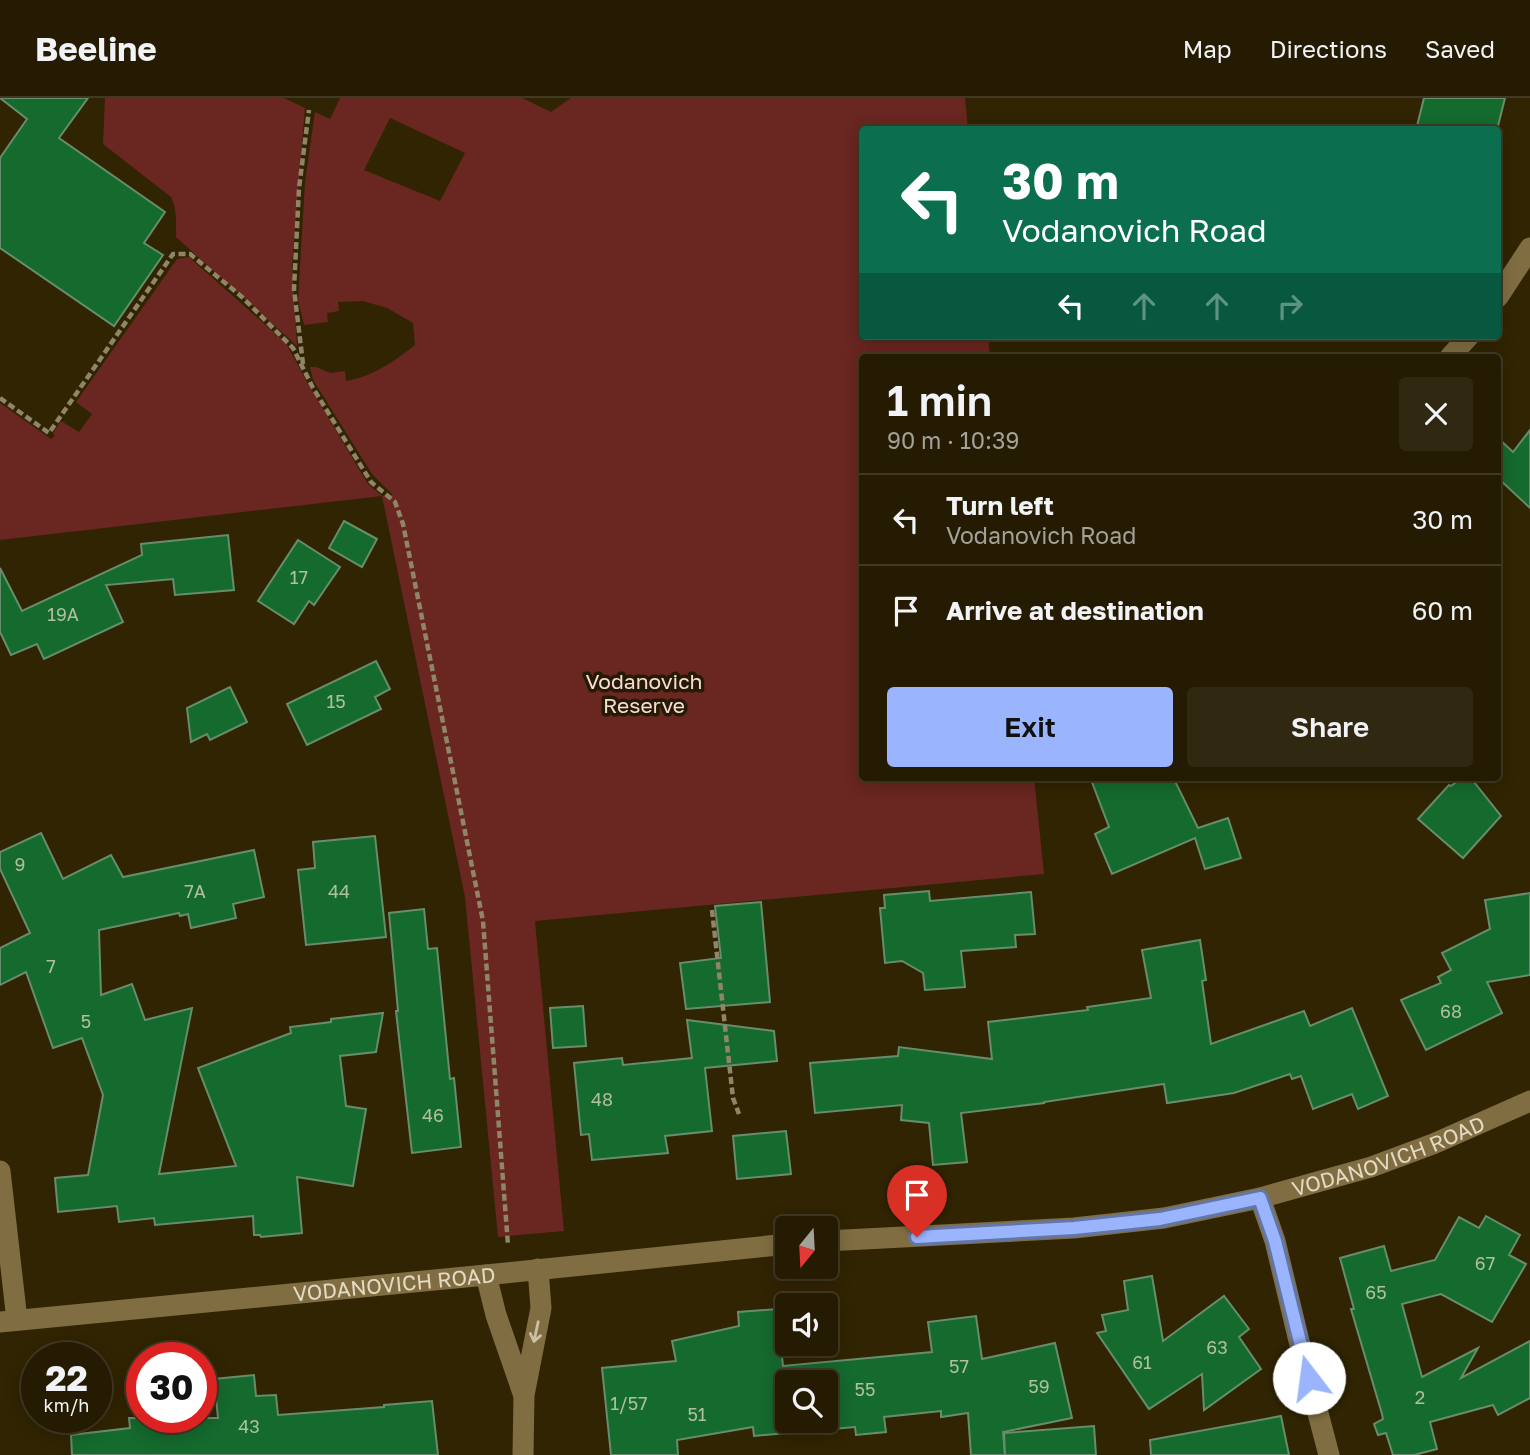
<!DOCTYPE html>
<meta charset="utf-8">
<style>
body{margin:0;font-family:"Golos Text",sans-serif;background:#302811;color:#f1f3f6;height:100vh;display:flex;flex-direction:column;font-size:26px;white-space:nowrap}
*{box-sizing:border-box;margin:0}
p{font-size:23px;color:#a3a199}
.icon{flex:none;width:38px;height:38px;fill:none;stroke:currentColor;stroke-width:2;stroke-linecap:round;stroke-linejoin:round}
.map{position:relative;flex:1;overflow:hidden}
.panel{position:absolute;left:859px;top:256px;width:642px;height:427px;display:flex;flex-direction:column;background:#241b02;border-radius:7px;box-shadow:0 4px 18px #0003,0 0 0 2px #413924}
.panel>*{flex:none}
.banner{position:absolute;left:859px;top:28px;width:642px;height:214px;border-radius:7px;box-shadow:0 4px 18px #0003,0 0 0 2px #413924;background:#0b6e4f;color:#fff;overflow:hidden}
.needle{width:46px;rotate:198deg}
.fabs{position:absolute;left:775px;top:1118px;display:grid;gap:14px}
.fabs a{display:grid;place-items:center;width:63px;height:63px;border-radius:7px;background:#241b02;box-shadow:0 4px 18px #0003,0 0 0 2px #413924;font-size:35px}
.speed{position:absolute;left:21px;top:1244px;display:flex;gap:14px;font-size:35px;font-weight:700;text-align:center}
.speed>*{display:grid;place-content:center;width:91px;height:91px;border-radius:50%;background:#241b02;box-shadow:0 4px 18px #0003,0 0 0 2px #413924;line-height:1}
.speed small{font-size:18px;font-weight:400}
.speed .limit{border:10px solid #d22;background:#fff;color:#111}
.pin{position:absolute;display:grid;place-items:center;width:60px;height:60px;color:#fff;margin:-72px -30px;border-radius:50% 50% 50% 0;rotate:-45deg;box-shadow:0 0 7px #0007}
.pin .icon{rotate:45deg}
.me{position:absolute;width:77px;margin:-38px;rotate:345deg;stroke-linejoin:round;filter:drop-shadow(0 0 5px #0008)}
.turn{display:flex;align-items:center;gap:24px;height:147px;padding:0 28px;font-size:32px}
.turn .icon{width:91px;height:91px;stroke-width:2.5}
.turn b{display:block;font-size:49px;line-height:60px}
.lanes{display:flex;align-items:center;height:66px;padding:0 28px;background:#0003;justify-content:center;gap:35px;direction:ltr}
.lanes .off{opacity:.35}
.round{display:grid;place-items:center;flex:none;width:74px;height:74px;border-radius:7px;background:#302811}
.summary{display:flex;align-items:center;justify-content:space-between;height:119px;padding:0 28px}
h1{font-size:42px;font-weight:600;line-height:52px}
.action{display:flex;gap:14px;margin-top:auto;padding:14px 28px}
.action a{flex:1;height:80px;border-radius:7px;background:#9ab5fd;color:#111;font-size:28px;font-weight:600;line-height:80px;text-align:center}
.action a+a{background:#302811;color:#f1f3f6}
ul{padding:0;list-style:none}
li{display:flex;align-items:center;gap:21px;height:91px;padding:0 28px;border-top:2px solid #413924}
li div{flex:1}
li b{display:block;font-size:26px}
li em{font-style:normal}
header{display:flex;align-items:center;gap:42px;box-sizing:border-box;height:98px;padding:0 35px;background:#241b02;border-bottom:2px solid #413924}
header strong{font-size:33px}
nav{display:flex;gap:38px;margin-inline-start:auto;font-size:24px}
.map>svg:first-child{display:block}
</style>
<header>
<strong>Beeline</strong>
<nav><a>Map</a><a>Directions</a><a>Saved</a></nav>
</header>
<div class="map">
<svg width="1530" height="1357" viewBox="0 0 1530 1357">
<rect width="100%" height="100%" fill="#302402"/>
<!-- green -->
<g fill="#6a2620" fill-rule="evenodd">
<path d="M105 0H284L305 10 292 167 297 248 176 139C176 124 177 112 171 99L103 46Z"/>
<path d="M340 0H522L551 14 571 0H965L968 31 863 32V238H988L990 259H863V679H1034L1044 776 535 823 564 1133 498 1139 465 799 382 398 0 442V305L51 341 55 338 53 335 61 323 79 334 92 316 76 304 177 161 189 159 286 245 307 284 368 386 382 398 393 397 372 376 313 282 310 269H316L330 275 345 273 346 283C374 278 393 264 415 247L413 225 387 210 363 203 338 204 339 213 327 215 328 224 304 227 298 202 305 84 315 14 330 21ZM390 20 465 55 440 103 364 72Z"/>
</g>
<!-- building -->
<g fill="#156a2e" stroke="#678d6c" stroke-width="2" fill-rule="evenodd">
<polygon points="0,0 88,0 59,40 165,114 144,145 163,157 114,228 0,150 0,60 27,21"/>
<polygon points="1424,0 1505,0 1497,32 1416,32"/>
<polygon points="1530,332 1530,410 1498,380 1498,340 1513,354"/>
<polygon points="344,423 377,441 362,469 329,450"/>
<polygon points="228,437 234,492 175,497 173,481 106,487 123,524 44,561 37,546 11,557 0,534 0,470 22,513 142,457 141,446"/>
<polygon points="298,442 340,469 314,507 309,503 294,526 258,503"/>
<polygon points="376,563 390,591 375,599 381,611 307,647 287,606"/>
<polygon points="230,589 247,624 210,642 207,636 191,644 187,610"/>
<polygon points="1090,679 1173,679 1198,730 1228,720 1241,760 1205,771 1195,740 1112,776 1095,736 1109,729"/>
<polygon points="1463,679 1470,679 1501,718 1463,760 1418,721 1449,687 1451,688"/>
<polygon points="41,735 63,781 111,757 123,779 254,752 264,799 233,806 236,820 191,830 188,816 180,818 179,815 99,832 101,897 132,886 145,922 192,910 159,1076 236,1068 198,970 291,935 290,929 331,924 331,921 383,915 376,954 340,958 346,1008 366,1011 353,1088 297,1079 302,1135 261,1139 260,1137 254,1137 253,1118 155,1127 154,1120 119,1124 117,1108 58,1114 55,1080 88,1077 103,997 82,940 53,950 26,874 0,887 0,850 30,835 0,771 0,754"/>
<polygon points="375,738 386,839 306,847 298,772 315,770 313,744"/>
<polygon points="929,793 930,803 1031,794 1035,836 1015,837 1016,849 961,853 965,889 925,892 923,875 902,863 885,865 880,810 885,810 884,797"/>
<polygon points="1530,795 1530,877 1487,884 1502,915 1426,952 1401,902 1441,885 1438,879 1451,872 1442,855 1490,831 1485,802"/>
<polygon points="761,804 770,904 686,911 680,865 721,860 715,808"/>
<polygon points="424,811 428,851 437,850 450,981 454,980 461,1049 412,1055 396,913 398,913 389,815"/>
<polygon points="1200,842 1206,882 1202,883 1211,946 1304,913 1310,928 1352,910 1388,998 1358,1011 1352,996 1313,1011 1301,978 1292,981 1290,976 1234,995 1167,1005 1164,986 1044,1004 1044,1005 961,1015 967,1064 933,1067 929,1025 901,1022 902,1007 815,1015 810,965 898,958 899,949 992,961 988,924 1088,912 1087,909 1151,900 1142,852"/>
<polygon points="583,908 586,948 553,950 550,910"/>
<polygon points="687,922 774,933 777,963 705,970 712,1033 665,1038 668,1055 592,1062 589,1036 581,1037 574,965 622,960 623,967 692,960"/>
<polygon points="786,1033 791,1076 737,1081 733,1038"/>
<polygon points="1486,1118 1520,1137 1509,1157 1526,1166 1492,1224 1441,1196 1402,1206 1422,1279 1478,1250 1461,1280 1530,1243 1530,1300 1498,1317 1493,1307 1430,1324 1437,1351 1414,1357 1393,1357 1386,1335 1378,1337 1374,1326 1383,1321 1382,1316 1351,1211 1354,1211 1340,1160 1384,1148 1391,1173 1435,1162 1459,1119 1479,1130"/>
<polygon points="1152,1178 1163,1243 1224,1198 1249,1231 1239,1239 1261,1271 1204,1312 1202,1276 1149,1311 1097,1235 1106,1233 1102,1217 1128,1212 1124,1183"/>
<path d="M777 1211 783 1268 932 1254 928 1224 976 1218 982 1261 1055 1245 1072 1320 1003 1334 1005 1357H971L968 1315 941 1319V1313L884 1319 886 1334 856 1337 855 1329 754 1338 753 1329 677 1342 678 1357H611L602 1270 676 1263 672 1243 739 1228 738 1214ZM788 1284H826V1323H788Z"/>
<polygon points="254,1277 256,1298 276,1297 278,1317 384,1309 384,1307 432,1303 438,1357 72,1357 71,1337 130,1330 129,1320 218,1320 214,1281"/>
<polygon points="1281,1318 1289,1357 1151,1357 1150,1342"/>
<polygon points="1094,1328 1096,1357 1005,1357 1004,1335"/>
</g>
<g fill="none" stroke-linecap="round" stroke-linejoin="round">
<!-- path -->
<g stroke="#8f8568" stroke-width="4.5" stroke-dasharray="7 3.5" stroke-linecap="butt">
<polyline points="303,266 294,191 299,90 309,12"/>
<polyline points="0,300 49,335 173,156 190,156 242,199 293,250 313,290 371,384 395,404 403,426 483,823 508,1147"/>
<polyline points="712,812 733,1000 739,1016"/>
</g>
<!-- minor -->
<g stroke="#806e42" stroke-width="21">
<polyline points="1498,199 1530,150"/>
<polyline points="1450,259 1469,238"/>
<polyline points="0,1073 17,1222"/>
<polyline points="1260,1100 1275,1143 1299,1243 1329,1357"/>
<path id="s1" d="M826 1143 1074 1130 1164 1120 1260 1100 1371 1069 1433 1046 1530 1003"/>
<polyline points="486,1177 496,1217 523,1295"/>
<path id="s2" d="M0 1224 486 1177 788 1146"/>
<polyline points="523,1357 524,1297 541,1210 538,1171"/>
</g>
</g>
<!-- one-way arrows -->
<defs><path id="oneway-shaft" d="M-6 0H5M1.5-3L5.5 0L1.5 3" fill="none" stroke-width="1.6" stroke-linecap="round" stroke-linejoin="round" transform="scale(1.75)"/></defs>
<use stroke="#cbc0a4" href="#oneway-shaft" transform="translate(536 1234) rotate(102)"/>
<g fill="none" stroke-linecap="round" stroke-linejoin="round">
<!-- route casing -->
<g stroke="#6476a4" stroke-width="18">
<polyline id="route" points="917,1139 1074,1130 1160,1121 1260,1100 1275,1143 1309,1280"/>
</g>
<!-- route -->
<use href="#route" stroke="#9ab5fd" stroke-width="12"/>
</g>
<g text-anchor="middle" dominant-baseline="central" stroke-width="7" stroke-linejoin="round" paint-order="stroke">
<!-- number labels -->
<g font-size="18" fill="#b0bf9e">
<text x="299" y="479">17</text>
<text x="63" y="516">19A</text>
<text x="336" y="603">15</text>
<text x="20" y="766">9</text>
<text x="195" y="793">7A</text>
<text x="339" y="793">44</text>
<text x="51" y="868">7</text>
<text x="1451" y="913">68</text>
<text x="86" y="923">5</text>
<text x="602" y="1001">48</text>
<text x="433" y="1017">46</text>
<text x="1485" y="1165">67</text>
<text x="1376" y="1194">65</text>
<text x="1217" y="1249">63</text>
<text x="1142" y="1264">61</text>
<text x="959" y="1268">57</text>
<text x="1039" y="1288">59</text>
<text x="865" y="1291">55</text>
<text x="1420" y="1299">2</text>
<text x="629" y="1305">1/57</text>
<text x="697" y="1316">51</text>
<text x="249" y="1328">43</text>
</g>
<!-- park labels -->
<g font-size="21" fill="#fadad5" stroke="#241b04">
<text x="644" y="583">Vodanovich<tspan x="644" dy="24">Reserve</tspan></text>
</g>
<!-- street labels -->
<g font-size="21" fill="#e4dbc4" stroke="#241b04">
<text stroke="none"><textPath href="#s1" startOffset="572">VODANOVICH ROAD</textPath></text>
<text stroke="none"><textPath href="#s2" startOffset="396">VODANOVICH ROAD</textPath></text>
</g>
</g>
</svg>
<div class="fabs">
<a><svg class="needle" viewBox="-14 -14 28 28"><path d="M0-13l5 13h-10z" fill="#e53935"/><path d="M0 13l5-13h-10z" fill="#a3a199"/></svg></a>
<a><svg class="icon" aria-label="sound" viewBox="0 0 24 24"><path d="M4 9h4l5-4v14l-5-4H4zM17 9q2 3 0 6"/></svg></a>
<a><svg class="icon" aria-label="search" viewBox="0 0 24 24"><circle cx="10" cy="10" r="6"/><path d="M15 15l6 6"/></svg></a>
</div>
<div class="speed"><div>22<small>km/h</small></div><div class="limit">30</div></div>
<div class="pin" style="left:917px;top:1139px;background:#d93025"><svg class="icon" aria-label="arrive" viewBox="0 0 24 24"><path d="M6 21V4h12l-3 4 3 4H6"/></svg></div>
<svg class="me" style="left:1309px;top:1280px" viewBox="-20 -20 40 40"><circle r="19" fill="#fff"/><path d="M0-13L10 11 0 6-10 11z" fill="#9ab5fd"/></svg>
<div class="banner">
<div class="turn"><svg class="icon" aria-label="left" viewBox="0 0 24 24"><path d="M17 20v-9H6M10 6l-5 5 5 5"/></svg><div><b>30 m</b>Vodanovich Road</div></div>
<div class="lanes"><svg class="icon" aria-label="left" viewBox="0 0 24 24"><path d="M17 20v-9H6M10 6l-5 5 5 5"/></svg><svg class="icon off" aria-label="ahead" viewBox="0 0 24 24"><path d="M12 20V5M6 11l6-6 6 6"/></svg><svg class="icon off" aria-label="ahead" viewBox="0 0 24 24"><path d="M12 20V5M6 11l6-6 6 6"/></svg><svg class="icon off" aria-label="right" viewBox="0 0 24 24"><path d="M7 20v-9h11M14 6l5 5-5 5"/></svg></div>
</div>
<section class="panel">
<div class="summary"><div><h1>1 min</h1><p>90 m · 10:39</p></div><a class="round"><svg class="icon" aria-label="close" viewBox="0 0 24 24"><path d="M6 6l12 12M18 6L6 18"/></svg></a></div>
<ul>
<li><svg class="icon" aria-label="left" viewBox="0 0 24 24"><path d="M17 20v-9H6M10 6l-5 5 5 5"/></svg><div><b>Turn left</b><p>Vodanovich Road</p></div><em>30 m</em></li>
<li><svg class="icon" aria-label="arrive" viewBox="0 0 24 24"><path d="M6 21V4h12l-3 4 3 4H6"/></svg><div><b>Arrive at destination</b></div><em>60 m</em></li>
</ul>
<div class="action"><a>Exit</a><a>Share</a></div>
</section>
</div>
